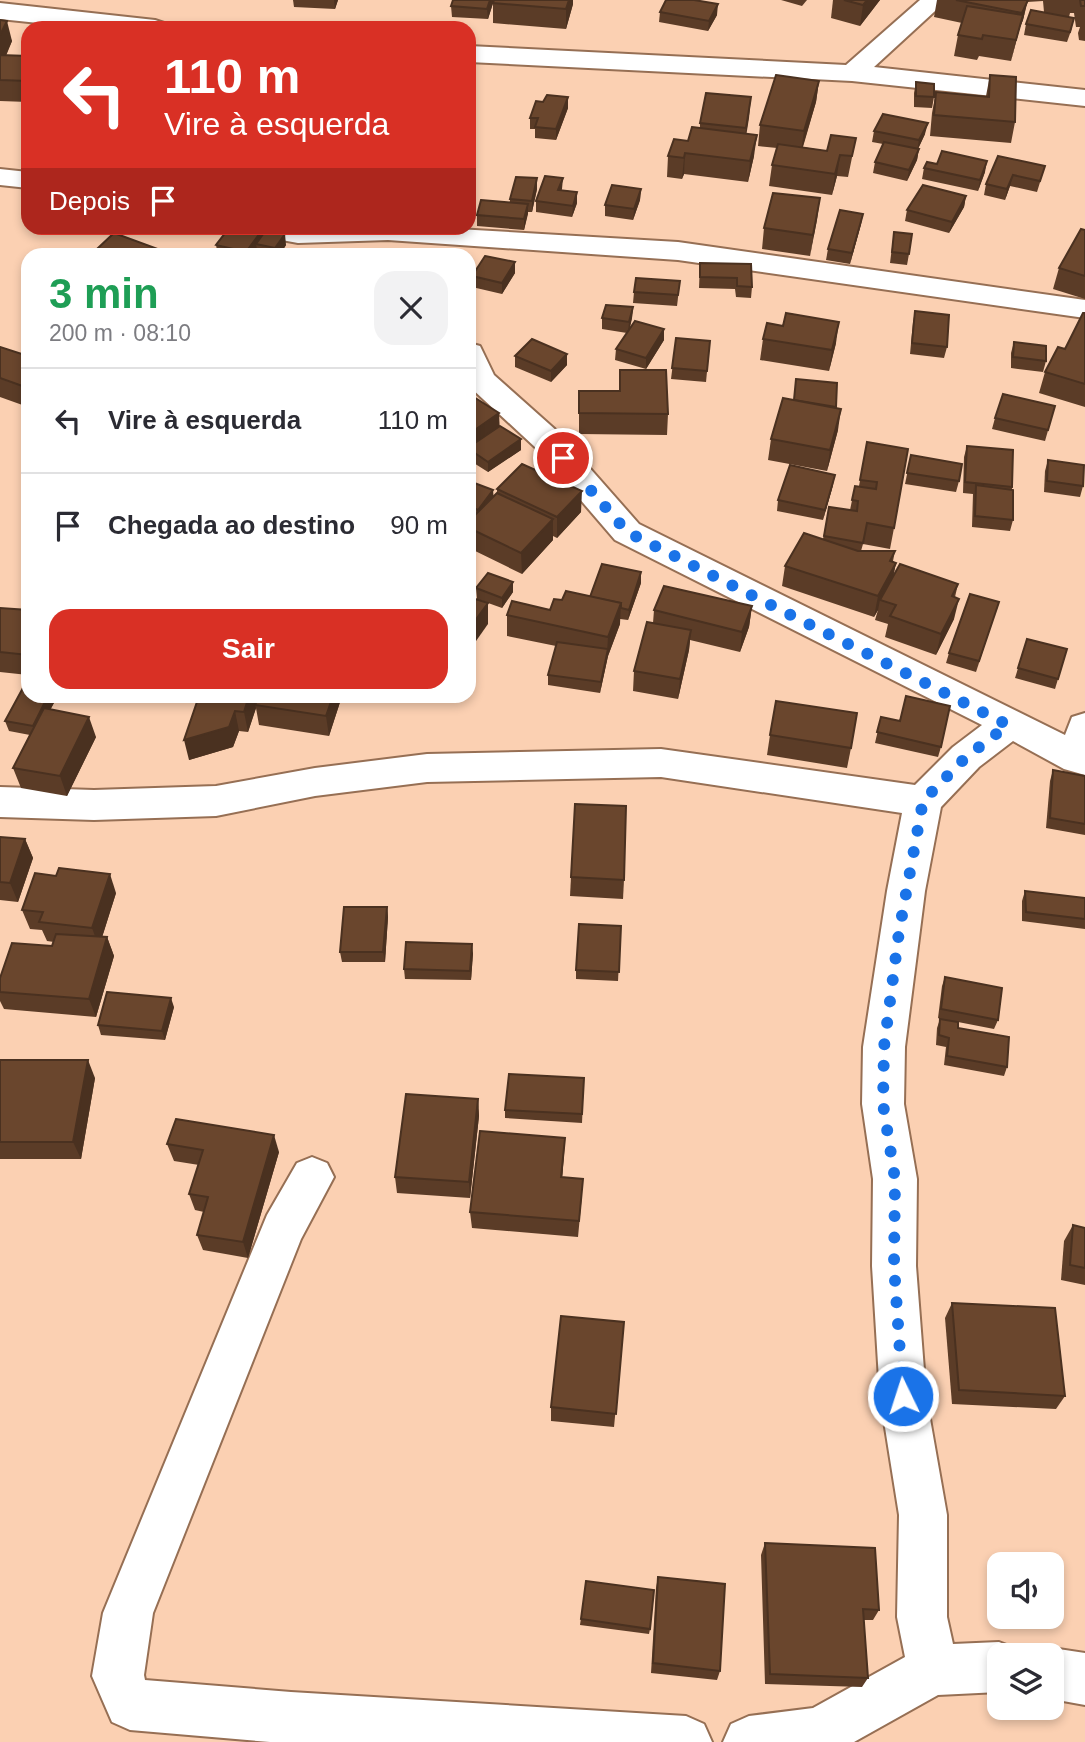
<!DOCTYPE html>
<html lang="pt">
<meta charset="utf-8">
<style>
body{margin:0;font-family:Arial,sans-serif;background:#f2f2f3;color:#2b2b33;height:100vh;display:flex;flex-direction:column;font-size:26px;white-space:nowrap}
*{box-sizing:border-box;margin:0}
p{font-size:23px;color:#7c7c81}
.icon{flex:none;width:38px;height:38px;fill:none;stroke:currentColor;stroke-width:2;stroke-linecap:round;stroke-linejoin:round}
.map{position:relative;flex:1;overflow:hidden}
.details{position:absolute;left:21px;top:248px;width:455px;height:455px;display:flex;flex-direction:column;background:#fff;border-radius:21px;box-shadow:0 4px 10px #0003}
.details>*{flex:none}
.banner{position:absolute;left:21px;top:21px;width:455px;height:214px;border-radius:21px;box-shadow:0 4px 10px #0003;background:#d93025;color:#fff;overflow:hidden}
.buttons{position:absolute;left:987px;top:1552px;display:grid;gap:14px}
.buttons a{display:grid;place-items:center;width:77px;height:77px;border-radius:14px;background:#fff;box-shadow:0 4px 10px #0003;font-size:35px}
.pin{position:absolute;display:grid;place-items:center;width:60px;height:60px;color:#fff;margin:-30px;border:4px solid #fff;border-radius:50%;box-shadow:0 2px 7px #0007}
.me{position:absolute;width:77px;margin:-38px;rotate:356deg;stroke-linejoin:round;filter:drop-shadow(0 0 5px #0008)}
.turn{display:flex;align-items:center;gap:24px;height:147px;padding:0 28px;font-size:32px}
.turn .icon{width:91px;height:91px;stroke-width:2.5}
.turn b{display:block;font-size:49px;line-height:60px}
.then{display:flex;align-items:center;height:66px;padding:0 28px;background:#0003;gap:14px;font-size:26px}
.round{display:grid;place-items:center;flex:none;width:74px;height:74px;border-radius:21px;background:#f2f2f3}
.head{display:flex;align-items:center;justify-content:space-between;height:119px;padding:0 28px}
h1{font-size:42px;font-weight:700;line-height:52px;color:#1e9e55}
.action{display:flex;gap:14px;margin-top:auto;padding:14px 28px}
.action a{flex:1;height:80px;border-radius:21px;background:#d93025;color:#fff;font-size:28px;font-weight:700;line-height:80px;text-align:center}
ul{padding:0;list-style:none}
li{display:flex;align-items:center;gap:21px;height:105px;padding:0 28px;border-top:2px solid #e1e1e2}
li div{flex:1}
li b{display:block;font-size:26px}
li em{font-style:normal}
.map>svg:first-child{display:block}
</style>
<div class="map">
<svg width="1085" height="1742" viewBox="0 0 1085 1742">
<rect width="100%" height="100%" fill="#fbd0b2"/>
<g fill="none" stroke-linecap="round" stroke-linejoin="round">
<!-- street casing -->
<g stroke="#966f54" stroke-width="4">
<g id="street">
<polygon points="920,0 947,0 874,67 1085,90 1085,106 852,81 469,62 469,46 846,65"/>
<polygon points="0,3 155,20 164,23 168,28 86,28 0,19"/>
<polygon points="0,169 28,172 28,188 0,185"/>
<polygon points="244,228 440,228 678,242 1085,300 1085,318 678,260 388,240 298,243 248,234"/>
<polygon points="469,343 480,346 494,375 558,432 639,524 1065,735 1072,717 1085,713 1085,775 1064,769 1013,741 979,767 941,807 925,891 905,1047 904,1104 917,1179 916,1266 926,1396 947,1515 947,1617 953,1644 999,1642 1017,1649 1020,1656 999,1656 999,1692 938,1695 854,1742 723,1742 731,1724 749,1716 813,1708 905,1657 897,1617 899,1515 880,1396 872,1266 873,1179 862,1104 863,1047 887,891 902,813 661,777 427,782 315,796 216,816 94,820 0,817 0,787 94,790 216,786 315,768 427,754 661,749 915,785 953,747 982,725 615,540 536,448 470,387"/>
<polygon points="312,1157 327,1163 334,1177 301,1239 153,1613 144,1675 145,1680 291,1692 686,1716 704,1724 712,1742 270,1742 130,1730 112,1722 92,1676 103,1613 267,1215 297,1163"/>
<polygon points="1052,1648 1085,1653 1085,1705 1052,1699 1052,1656 1035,1656"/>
</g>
</g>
<!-- street -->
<use href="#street" fill="#fff" fill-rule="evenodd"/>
</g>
<!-- wall -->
<g fill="#5b3c27">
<polygon points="293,0 338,0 335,9 294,7"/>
<polygon points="453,0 573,4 566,29 493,23 493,3 488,19 452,17 451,6"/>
<polygon points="781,0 807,0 802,6"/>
<polygon points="833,0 880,0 860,26 831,18"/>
<polygon points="937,0 1085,0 1085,41 1079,40 1078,33 1080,27 1076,27 1074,13 1070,13 1069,17 1072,28 1067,42 1024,35 1026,24 1044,12 1043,1 1027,2 1023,20 1020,27 1011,61 979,56 977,60 954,56 958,35 962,23 934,17"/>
<polygon points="660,12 717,15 708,31 659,22"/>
<polygon points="0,20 12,41 6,56 28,56 28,102 0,101"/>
<polygon points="990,75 1015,122 1011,143 930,136 932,113 936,92 986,96"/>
<polygon points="819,81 816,102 803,147 827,151 856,138 848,177 837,176 832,195 769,186 772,165 777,148 758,146 760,125"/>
<polygon points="916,82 934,97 932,108 914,107 914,93"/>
<polygon points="751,97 746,133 754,156 748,182 684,174 682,179 667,177 668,156 688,141 700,128 700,123"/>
<polygon points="543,102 568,108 556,140 535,138 535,129 530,129 530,118"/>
<polygon points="874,131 925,134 918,149 919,149 917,160 907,181 873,173 875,162 883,144 872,142"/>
<polygon points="998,156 1045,166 1037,192 1010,186 1005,200 984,195 986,184"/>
<polygon points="924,168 985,172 978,191 922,179"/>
<polygon points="537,178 537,189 532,212 528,212 524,230 477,226 477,215 510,202 510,199"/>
<polygon points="641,189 640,200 633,220 605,216 605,205"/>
<polygon points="562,190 577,192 577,203 572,217 536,212 536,201"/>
<polygon points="966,196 964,207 949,233 905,221 907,210"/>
<polygon points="820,198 810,256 762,249 764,228"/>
<polygon points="863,214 861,224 850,264 826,260 828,249"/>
<polygon points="1085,230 1085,299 1053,289 1059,268"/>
<polygon points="894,232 909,254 907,265 890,263"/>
<polygon points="264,234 286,245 279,256 258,255 257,250 253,256 218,256 216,245"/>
<polygon points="96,250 166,256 97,256"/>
<polygon points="515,262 515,273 502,294 472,287 472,276"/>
<polygon points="700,263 751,264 752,287 751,298 736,297 735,289 699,288"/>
<polygon points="680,281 677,306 633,303 634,292"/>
<polygon points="633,307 632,318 630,328 664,340 646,369 615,360 616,349 627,333 602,329 602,318"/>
<polygon points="915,311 947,347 944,358 910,354 913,322"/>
<polygon points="1085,313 1085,407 1039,393 1045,372 1065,349"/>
<polygon points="676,338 710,341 706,382 671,379"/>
<polygon points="763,339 836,343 829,371 760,360"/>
<polygon points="1014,342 1046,361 1043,372 1011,368 1011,353"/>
<polygon points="0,347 28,356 28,407 0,397"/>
<polygon points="567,354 567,365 551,382 515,367 515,356"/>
<polygon points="620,370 668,414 667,435 579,434 579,391 619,391"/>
<polygon points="796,379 836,408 838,430 827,471 768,460 771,439 794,400"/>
<polygon points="469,394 500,427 521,439 521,450 488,472 469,460"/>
<polygon points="1055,406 1045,441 992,429 995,418"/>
<polygon points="867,442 894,528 890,549 863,544 861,551 895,551 893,561 896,563 893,576 958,584 955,597 954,619 936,655 885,637 888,624 875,620 878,610 874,617 782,586 785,566 823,539 829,507 850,510 855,486 859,486"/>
<polygon points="967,446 1012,487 1013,520 1010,531 972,527 973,494 963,493 964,457"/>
<polygon points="911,455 959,481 956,492 905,484"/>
<polygon points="1048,460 1083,486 1080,497 1044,492 1045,471"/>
<polygon points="469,481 493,496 497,493 497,489 581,512 557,538 553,536 553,540 522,574 469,548 469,521 472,518 469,517"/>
<polygon points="833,485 823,520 777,511 778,500"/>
<polygon points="513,582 513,592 502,608 477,599 476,588"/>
<polygon points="641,583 628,620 620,619 620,624 608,656 600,693 548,685 548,675 556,646 507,636 507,615 550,610 562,600 590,597"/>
<polygon points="999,602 976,672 946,663 949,653"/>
<polygon points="752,606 749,627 740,652 690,640 689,650 678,699 633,691 634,671 653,623 654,610"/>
<polygon points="0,608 28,610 28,675 0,672"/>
<polygon points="1027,639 1058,679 1055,689 1015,678"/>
<polygon points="199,696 342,696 329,736 259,725 256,708 248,732 239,731 233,747 189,760"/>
<polygon points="55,701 50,710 96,737 67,796 21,788 13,768 30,735 9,731 5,721"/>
<polygon points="881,717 941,747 938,757 875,743"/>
<polygon points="770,735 851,748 847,768 767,755"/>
<polygon points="1053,770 1085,776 1085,835 1046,828 1050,781"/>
<polygon points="0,837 25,839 33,858 18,902 0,900"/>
<polygon points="571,877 624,880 623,899 570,896"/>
<polygon points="1025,891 1085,898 1085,929 1022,921 1022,901"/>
<polygon points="116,893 102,937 107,937 114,956 96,1017 4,1009 0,1001 0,992 52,946 54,942 47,941 42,930 30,929 22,910"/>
<polygon points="387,907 388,917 385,962 342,962 340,952"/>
<polygon points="621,926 618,981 576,979 576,970"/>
<polygon points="473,953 471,980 405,979 404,969"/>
<polygon points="945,977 998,1020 994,1029 958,1022 958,1028 1007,1067 1004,1076 944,1065 946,1047 936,1045 937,1028 940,1019 938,1018 942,986"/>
<polygon points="174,1007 165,1040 101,1035 98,1025"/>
<polygon points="0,1060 95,1078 81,1159 0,1159"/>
<polygon points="584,1078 582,1123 505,1118 505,1110"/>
<polygon points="478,1099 479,1116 470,1198 397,1193 395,1177"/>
<polygon points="565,1138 562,1177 582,1195 578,1237 472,1228 470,1212"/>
<polygon points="167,1144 279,1152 248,1258 203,1250 197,1235 204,1212 195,1210 189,1194 199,1165 174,1161"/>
<polygon points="1073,1225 1085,1228 1085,1285 1061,1280 1064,1241"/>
<polygon points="952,1303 1065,1396 1056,1409 952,1404 945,1318"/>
<polygon points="624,1322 614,1427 551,1421 551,1407"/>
<polygon points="765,1543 879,1610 873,1620 863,1620 868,1678 862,1687 765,1684 761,1555"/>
<polygon points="658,1577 720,1671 717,1680 651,1673 656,1588"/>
<polygon points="586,1581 650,1629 649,1634 580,1625"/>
</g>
<!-- shaded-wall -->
<g fill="#4a3120">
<polygon points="334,0 338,0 335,9"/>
<polygon points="490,0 494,0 488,19 487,9"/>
<polygon points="569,0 573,0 573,4 566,29 566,9"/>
<polygon points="867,0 880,0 860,26 863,5"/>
<polygon points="1028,0 1023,20 1020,27 1011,61 1022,13"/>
<polygon points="718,4 717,15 708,31 709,21"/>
<polygon points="7,21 12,41 0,68 0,35"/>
<polygon points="819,81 816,102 801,152 804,131"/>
<polygon points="568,97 568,108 556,140 556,129"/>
<polygon points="751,97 749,118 744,149 746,128"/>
<polygon points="471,103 471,114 469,125 469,112"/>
<polygon points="928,123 925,134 917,151 919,140"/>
<polygon points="757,135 754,156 748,182 750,161"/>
<polygon points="919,149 917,160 907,181 909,170"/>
<polygon points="685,153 684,174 682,179 684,158"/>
<polygon points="840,155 837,176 832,195 835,174"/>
<polygon points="987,161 985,172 978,191 980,180"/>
<polygon points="1013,175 1010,186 1005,200 1007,189"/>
<polygon points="537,178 537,189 532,212 532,201"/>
<polygon points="563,178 562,189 558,201 558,190"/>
<polygon points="641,189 640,200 633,220 634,209"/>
<polygon points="577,192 577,203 572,217 573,206"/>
<polygon points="966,196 964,207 949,233 952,222"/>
<polygon points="820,198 817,220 810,256 813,235"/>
<polygon points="528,204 528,214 524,230 524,219"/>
<polygon points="863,214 861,224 850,264 852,253"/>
<polygon points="263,229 265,240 256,244 257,250 253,256 247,256 246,252"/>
<polygon points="285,234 286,245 279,256 276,256 275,248"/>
<polygon points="515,262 515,273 502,294 502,283"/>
<polygon points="633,307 632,318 628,333 629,322"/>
<polygon points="839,322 836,343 829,371 832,350"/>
<polygon points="664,329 664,340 646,369 646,358"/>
<polygon points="567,354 567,365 551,382 551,371"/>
<polygon points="841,409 838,430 827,471 830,450"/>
<polygon points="499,413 500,434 469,449 469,434"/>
<polygon points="521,439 521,450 488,472 488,462"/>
<polygon points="835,475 833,485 823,520 825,510"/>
<polygon points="493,490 494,501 478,520 478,510"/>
<polygon points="582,491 581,512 557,538 557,517"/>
<polygon points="553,519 553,540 522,574 521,553"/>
<polygon points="896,563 892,583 880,600 878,610 874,617 878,596"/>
<polygon points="641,572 641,583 628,620 629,610"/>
<polygon points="513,582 513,592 502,608 502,598"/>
<polygon points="959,599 954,619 936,655 941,634"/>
<polygon points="488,603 488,624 469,651 469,629"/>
<polygon points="621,603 620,624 608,656 600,693 601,682 607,653 608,637"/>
<polygon points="752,606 749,627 740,652 742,632"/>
<polygon points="691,630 689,650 678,699 680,679"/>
<polygon points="48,696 54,696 55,701 36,736 33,726"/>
<polygon points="249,696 260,696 255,705 256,708 248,732 244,712"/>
<polygon points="333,696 342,696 329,736 326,716"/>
<polygon points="235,711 239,731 233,747 189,760 184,740"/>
<polygon points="89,717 96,737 67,796 60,776"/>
<polygon points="25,839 33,858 18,902 10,883"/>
<polygon points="110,874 116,893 99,947 92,928"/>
<polygon points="387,907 388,917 385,962 383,952"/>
<polygon points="107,937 114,956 96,1017 89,999"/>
<polygon points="472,944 473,953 471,980 470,971"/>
<polygon points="171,998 174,1007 165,1040 162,1031"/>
<polygon points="88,1060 95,1078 81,1159 73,1142"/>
<polygon points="478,1099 479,1116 470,1198 469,1182"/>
<polygon points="274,1135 279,1152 248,1258 243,1242"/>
<polygon points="565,1138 564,1155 561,1194 561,1177"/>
</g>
<!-- building -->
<g fill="#6a462d" stroke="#4a3120" stroke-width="2">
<polygon points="453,0 490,0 487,9 451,6"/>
<polygon points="494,0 569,0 566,9 493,3"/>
<polygon points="666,0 694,0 718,4 709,21 660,12"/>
<polygon points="844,0 867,0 863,5"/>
<polygon points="956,0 1028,0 1022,13"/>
<polygon points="1080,0 1085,0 1085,6 1081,6"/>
<polygon points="967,6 1023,15 1016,40 983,35 982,39 958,35"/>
<polygon points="1031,10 1074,18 1070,32 1026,24"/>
<polygon points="0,20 7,21 0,35"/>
<polygon points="0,55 28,56 28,81 0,80"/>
<polygon points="776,75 819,81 804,131 760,125"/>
<polygon points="990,75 1016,77 1015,122 934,115 936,92 989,97"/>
<polygon points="916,82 934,84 934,97 916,96"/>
<polygon points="706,93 751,97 746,128 700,123"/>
<polygon points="547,95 568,97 556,129 535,127 538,118 530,118 536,101 543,102"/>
<polygon points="883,114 928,123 919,140 874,131"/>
<polygon points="692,127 757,135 750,161 685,153 684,158 668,156 674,139 688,141"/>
<polygon points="831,135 856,138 852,156 840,155 835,174 772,165 778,144 827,151"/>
<polygon points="884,142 919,149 909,170 875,162"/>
<polygon points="942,151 987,161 980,180 924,168 927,162 937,164"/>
<polygon points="998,156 1045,166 1040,181 1013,175 1007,189 986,184"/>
<polygon points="545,176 563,178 558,190 577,192 573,206 536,201"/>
<polygon points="516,177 537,178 532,201 510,199"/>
<polygon points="612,185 641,189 634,209 605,205"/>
<polygon points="923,185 966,196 952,222 907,210"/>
<polygon points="773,193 820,198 813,235 764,228"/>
<polygon points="481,200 528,204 524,219 477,215"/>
<polygon points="840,210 863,214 852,253 828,249"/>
<polygon points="229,228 254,228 263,229 246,252 216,245"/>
<polygon points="1081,229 1085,230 1085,276 1059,268"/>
<polygon points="266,230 285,234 275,248 256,244"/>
<polygon points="894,232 912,234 909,254 892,252"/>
<polygon points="114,233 166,252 161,256 101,256 104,253 96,250"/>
<polygon points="485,256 515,262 502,283 472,276"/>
<polygon points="700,263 751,264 752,287 737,286 737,278 700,277"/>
<polygon points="636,278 680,281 678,295 634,292"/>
<polygon points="606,305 633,307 629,322 602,318"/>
<polygon points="915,311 949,315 947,347 912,343"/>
<polygon points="786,313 839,322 832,350 763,339 767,323 783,326"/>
<polygon points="1083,313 1085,313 1085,384 1045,372 1058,347 1065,349"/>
<polygon points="635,321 664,329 646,358 616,349"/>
<polygon points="676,338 710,341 707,371 672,368"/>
<polygon points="532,339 567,354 551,371 515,356"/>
<polygon points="1014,342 1046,346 1046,361 1013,357"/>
<polygon points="0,347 28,356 28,388 0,378"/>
<polygon points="620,370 666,370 668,414 579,413 579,391 620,391"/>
<polygon points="796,379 837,383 836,407 794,400"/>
<polygon points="469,394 499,413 469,434"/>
<polygon points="1003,394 1055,406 1048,430 995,418"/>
<polygon points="783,398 841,409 830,450 771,439"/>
<polygon points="500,426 521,439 488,462 469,449 469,447"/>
<polygon points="867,442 908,449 894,528 867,523 863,543 824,536 829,507 857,511 858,501 852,500 855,486 876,489 877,482 860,480"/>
<polygon points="967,446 1013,450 1012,487 965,482"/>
<polygon points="911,455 962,464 959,481 907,473"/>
<polygon points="1048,460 1084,465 1083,486 1047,481"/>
<polygon points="522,464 582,491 557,517 497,489"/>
<polygon points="790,465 835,475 825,510 778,500"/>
<polygon points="469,481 493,490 478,510 469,506"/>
<polygon points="976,485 1013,490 1013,520 975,516"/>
<polygon points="497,493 553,519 521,553 469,528 469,521"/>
<polygon points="804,533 858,551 895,551 890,561 896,563 878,596 785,566"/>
<polygon points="602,564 641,572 629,610 621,608 621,603 590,597"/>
<polygon points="900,564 958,584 952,596 959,599 941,634 890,616 896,605 880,600"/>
<polygon points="488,573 513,582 502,598 476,588"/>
<polygon points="664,586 752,606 742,632 654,610"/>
<polygon points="566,591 621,603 608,637 507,615 512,601 550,610 554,599 562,600"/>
<polygon points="970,594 999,602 979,661 949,653"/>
<polygon points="469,597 488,603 469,629"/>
<polygon points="0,608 28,610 28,655 0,652"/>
<polygon points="647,622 691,630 680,679 634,671"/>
<polygon points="1027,639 1067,649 1058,679 1018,668"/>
<polygon points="557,642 608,649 601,682 548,675"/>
<polygon points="24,686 28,686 28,696 48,696 33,726 5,721"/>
<polygon points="199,696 249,696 244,712 235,711 229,727 184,740"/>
<polygon points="259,696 333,696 326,716 255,705"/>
<polygon points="906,696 950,706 941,747 877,732 881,717 900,721"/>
<polygon points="776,701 857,713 851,748 770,735"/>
<polygon points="44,708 89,717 60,776 13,768"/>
<polygon points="1053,770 1085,776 1085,824 1050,818"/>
<polygon points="575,804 626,806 624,880 571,877"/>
<polygon points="0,837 25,839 10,883 0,882"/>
<polygon points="59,868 110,874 92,928 39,922 43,912 22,910 35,873 56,876"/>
<polygon points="1025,891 1085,898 1085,919 1026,912"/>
<polygon points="344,907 387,907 383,952 340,952"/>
<polygon points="579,924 621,926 619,972 576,970"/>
<polygon points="56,934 107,937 89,999 0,992 0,978 12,943 52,946"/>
<polygon points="406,942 472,944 470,971 404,969"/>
<polygon points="945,977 1002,988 998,1020 941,1009"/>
<polygon points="107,992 171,998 162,1031 98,1025"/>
<polygon points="940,1019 958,1022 958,1028 1009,1037 1007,1067 947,1056 949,1038 939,1035"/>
<polygon points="0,1060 88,1060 73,1142 0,1142"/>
<polygon points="509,1074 584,1078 582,1114 505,1110"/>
<polygon points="406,1094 478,1099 469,1182 395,1177"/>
<polygon points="176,1119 274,1135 243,1242 197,1235 208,1197 189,1194 203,1150 167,1144"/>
<polygon points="480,1131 565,1138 561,1177 583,1179 579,1221 470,1212"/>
<polygon points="1073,1225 1085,1228 1085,1268 1070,1265"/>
<polygon points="952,1303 1055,1308 1065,1396 959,1390"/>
<polygon points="561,1316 624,1322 616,1414 551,1407"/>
<polygon points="765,1543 875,1548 879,1610 863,1609 868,1678 770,1674"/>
<polygon points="658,1577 725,1584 720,1671 653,1663"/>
<polygon points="586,1581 654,1590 650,1629 581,1619"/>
</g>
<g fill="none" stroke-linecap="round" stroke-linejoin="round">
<!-- route -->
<polyline stroke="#1a73e8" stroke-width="12" stroke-dasharray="0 21.6" points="563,458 627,532 1008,725 966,757 923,801 899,932 884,1047 883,1104 895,1179 894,1266 903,1396"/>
</g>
</svg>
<div class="buttons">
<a><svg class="icon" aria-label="sound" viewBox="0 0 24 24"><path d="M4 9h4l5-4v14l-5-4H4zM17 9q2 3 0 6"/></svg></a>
<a><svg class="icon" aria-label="layers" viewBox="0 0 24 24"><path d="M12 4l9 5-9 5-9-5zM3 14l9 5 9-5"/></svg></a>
</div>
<div class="pin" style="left:563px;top:458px;background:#d93025"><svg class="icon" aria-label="arrive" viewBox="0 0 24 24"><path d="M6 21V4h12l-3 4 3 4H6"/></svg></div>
<svg class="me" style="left:903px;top:1396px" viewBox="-20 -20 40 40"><circle r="17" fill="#1a73e8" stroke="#fff" stroke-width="3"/><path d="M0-11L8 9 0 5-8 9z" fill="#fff"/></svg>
<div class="banner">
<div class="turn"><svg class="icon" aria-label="left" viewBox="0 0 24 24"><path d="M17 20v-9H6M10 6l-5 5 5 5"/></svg><div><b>110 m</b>Vire à esquerda</div></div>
<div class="then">Depois<svg class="icon" aria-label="arrive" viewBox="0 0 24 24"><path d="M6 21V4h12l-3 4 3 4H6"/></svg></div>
</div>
<section class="details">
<div class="head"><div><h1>3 min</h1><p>200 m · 08:10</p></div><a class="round"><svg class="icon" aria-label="close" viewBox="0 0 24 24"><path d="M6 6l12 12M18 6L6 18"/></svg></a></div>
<ul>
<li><svg class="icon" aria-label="left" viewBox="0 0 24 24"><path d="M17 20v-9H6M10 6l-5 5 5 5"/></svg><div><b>Vire à esquerda</b></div><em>110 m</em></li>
<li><svg class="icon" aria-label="arrive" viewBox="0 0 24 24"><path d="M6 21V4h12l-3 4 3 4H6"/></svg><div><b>Chegada ao destino</b></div><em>90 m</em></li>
</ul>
<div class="action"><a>Sair</a></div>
</section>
</div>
